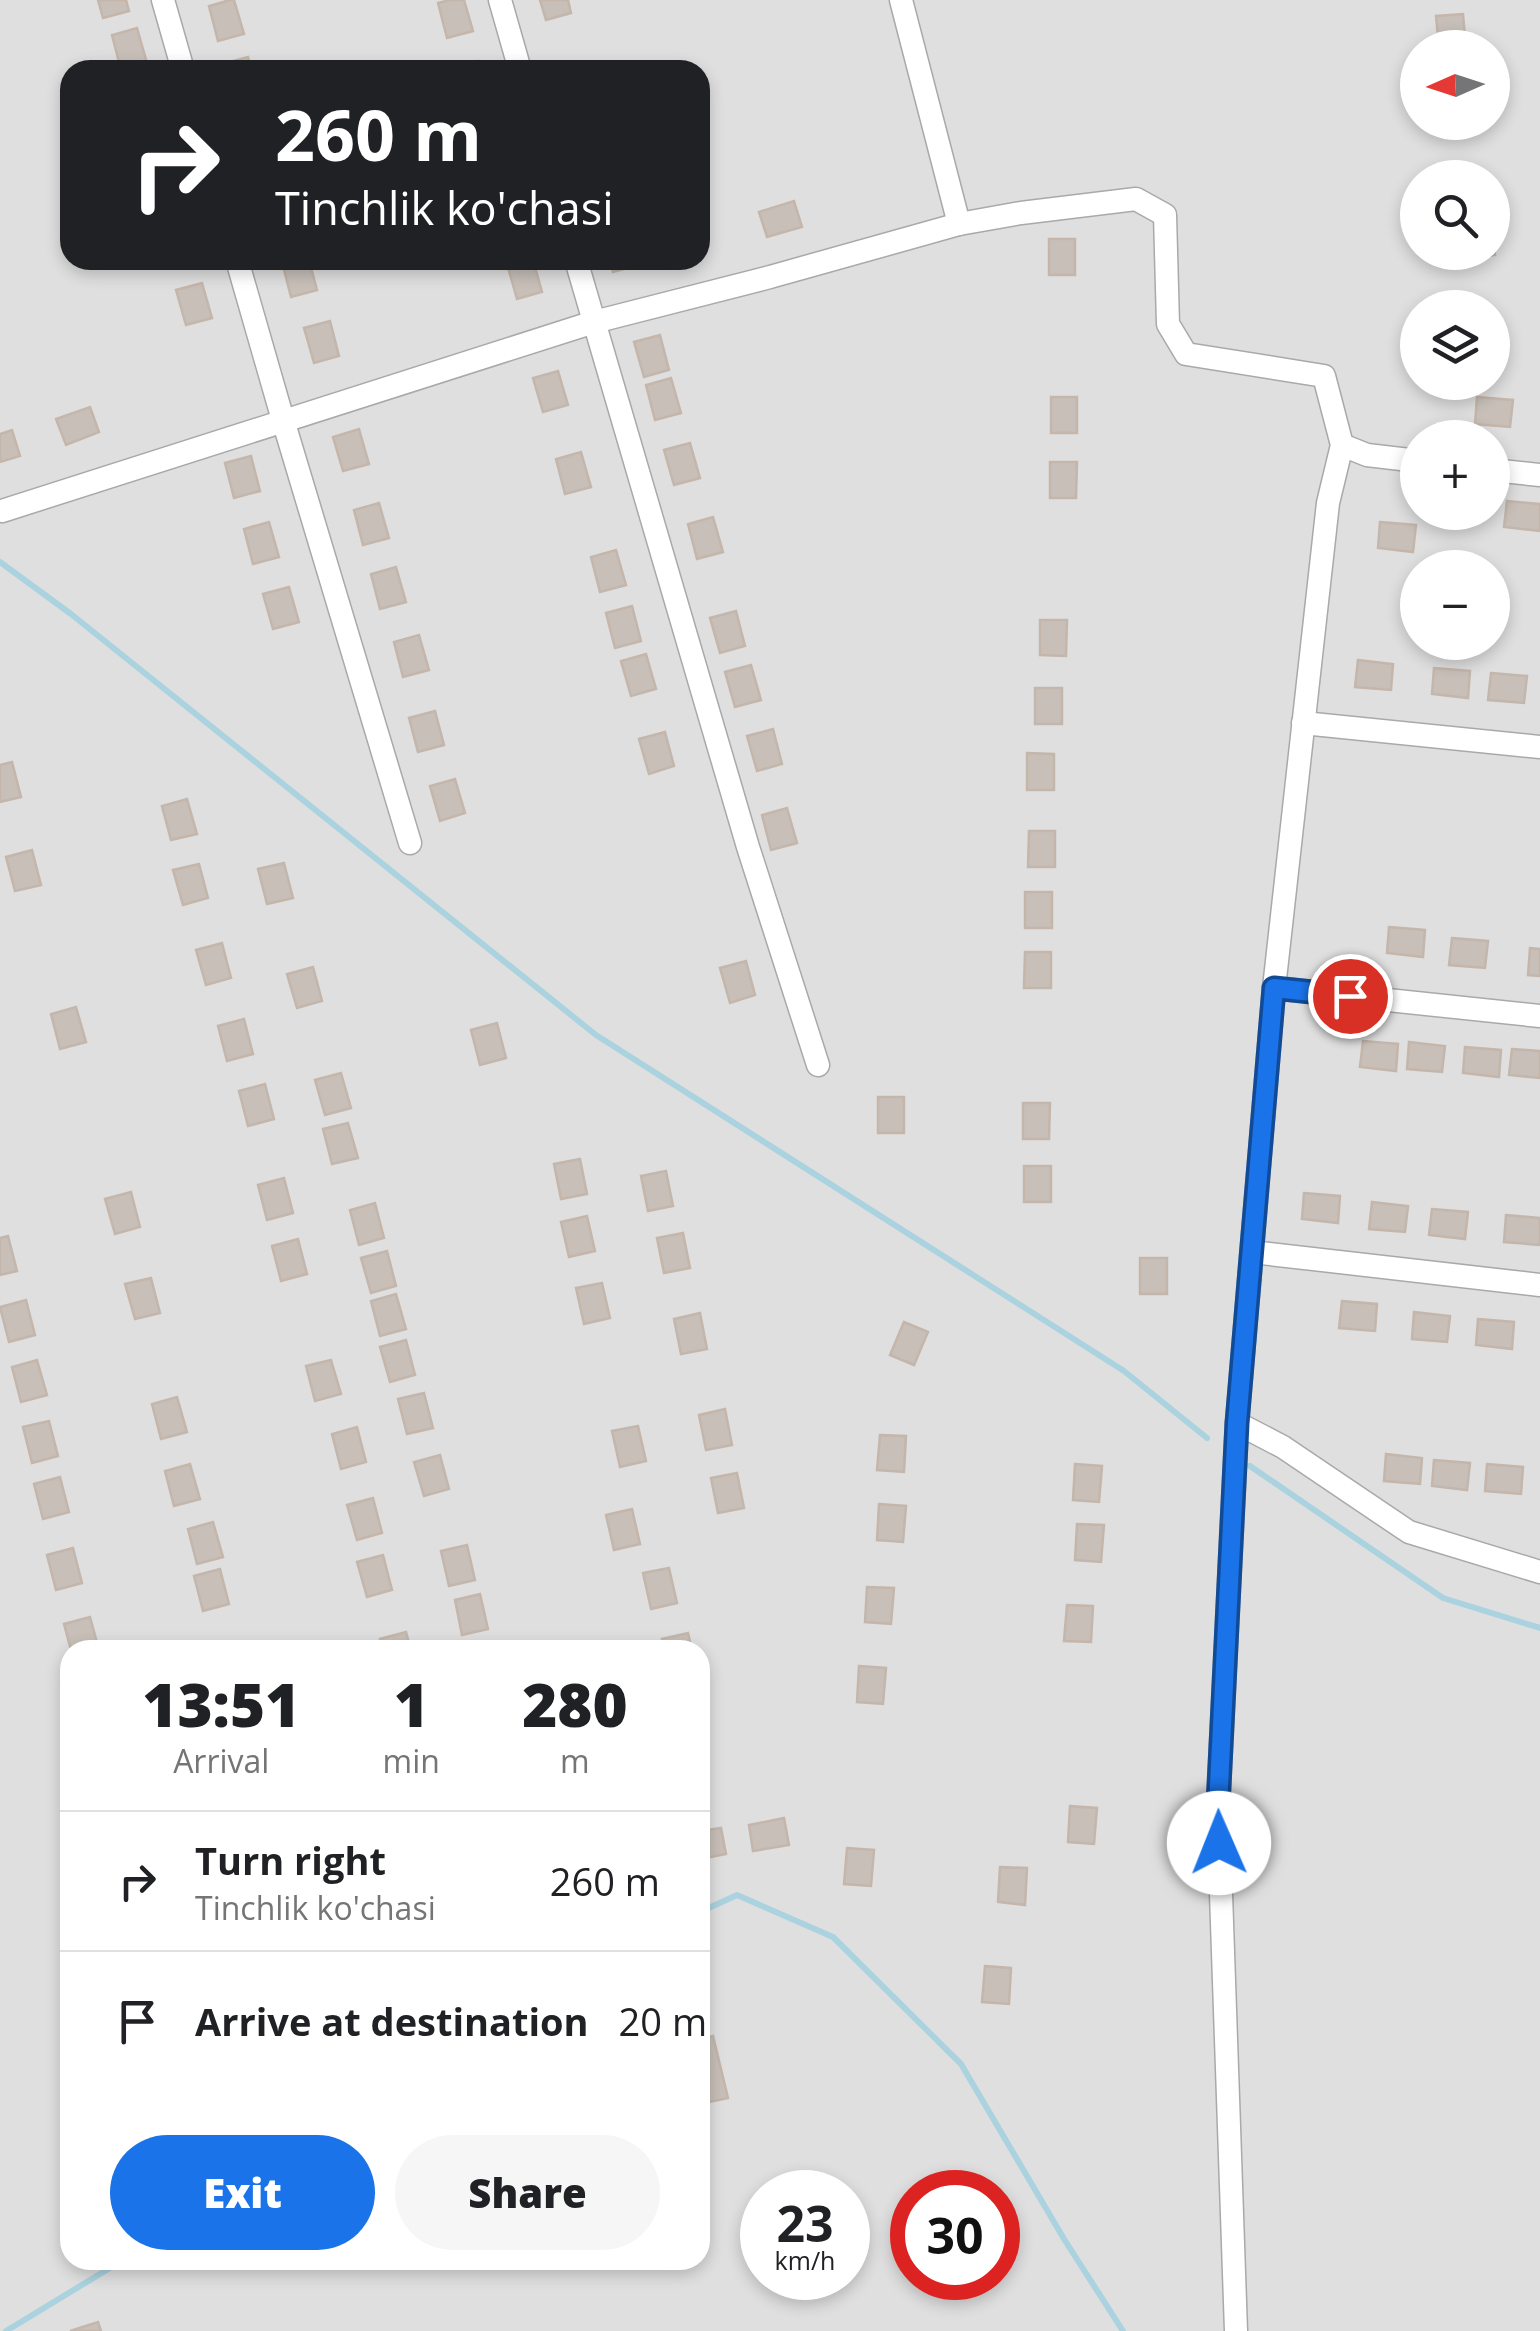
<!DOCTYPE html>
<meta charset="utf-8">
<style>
body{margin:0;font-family:"Open Sans",sans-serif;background:#f6f6f6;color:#202124;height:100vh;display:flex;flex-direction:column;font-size:38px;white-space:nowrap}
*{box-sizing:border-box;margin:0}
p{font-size:32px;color:#757577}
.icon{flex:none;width:55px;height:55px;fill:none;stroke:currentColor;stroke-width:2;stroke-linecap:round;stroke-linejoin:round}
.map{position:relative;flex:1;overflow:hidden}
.drawer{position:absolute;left:60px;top:1640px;width:650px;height:630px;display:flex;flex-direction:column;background:#fff;border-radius:30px;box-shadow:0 5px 15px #0003}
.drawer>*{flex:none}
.banner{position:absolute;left:60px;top:60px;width:650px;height:210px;border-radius:30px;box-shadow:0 5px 15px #0003;background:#202124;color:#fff;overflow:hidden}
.needle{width:65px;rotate:267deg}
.controls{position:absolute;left:1400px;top:30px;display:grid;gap:20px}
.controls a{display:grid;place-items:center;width:110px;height:110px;border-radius:50%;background:#fff;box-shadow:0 5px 15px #0003;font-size:50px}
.speed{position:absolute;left:740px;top:2170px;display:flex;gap:20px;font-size:50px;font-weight:700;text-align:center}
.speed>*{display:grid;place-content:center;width:130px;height:130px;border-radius:50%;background:#fff;box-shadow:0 5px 15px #0003;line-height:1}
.speed small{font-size:25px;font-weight:400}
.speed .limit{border:15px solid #d22;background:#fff;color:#111}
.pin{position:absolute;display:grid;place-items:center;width:85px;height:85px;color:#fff;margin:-42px;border:5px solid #fff;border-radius:50%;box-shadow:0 2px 10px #0007}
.me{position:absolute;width:110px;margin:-55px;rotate:359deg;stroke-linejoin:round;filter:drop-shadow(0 0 8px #0008)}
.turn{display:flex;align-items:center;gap:35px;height:210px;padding:0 50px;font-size:45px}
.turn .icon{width:130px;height:130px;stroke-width:2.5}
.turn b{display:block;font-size:70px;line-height:85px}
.eta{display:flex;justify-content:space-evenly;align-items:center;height:170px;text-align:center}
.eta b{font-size:60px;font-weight:800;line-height:70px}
.button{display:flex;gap:20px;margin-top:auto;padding:20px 50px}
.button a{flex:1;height:115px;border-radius:60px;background:#1a73e8;color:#fff;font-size:40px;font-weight:800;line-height:115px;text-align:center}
.button a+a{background:#f6f6f6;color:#202124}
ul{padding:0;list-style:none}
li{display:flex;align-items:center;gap:30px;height:140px;padding:0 50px;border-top:2px solid #e0e0e0}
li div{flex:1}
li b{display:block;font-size:38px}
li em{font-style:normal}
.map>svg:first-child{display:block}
</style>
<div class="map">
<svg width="1540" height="2331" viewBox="0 0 1540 2331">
<rect width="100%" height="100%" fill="#f2efe9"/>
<!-- residential -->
<path fill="#e0dfdf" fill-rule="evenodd" d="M0 0H1540V2331H0ZM1418 48H1492V122H1418ZM70 70H700V260H70ZM1418 178H1492V252H1418ZM1418 308H1492V382H1418ZM1418 438H1492V512H1418ZM1418 568H1492V642H1418ZM70 1650H700V2260H70ZM762 2192H848V2278H762ZM912 2192H998V2278H912Z"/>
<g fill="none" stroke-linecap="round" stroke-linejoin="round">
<!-- stream -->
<g stroke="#aad3df" stroke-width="6">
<polyline points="0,562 71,614 596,1035 1124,1371 1207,1438"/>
<polyline points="1250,1466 1443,1598 1540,1628"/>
<polyline points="700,1912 737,1895 833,1937 961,2064 1064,2239 1123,2331"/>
<polyline points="6,2331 123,2260"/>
</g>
</g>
<!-- building -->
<g fill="#c7bfb8" stroke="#c4b6ab" stroke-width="2.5">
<polygon points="98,0 126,0 129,11 103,18"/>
<polygon points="230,0 234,0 244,34 218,41 209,6"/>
<polygon points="450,0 464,0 473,31 447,38 438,3"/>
<polygon points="540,0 568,0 571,13 546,20"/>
<polygon points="1463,14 1466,48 1439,48 1436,16"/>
<polygon points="137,28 147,63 121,70 112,35"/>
<polygon points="248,57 252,70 224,70 222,64"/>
<polygon points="478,61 480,70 452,70 452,68"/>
<polygon points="794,201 802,227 767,237 759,212"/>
<polygon points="1492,231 1495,255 1469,258 1468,252 1492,252"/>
<rect x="1049" y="239" width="26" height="36"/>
<polygon points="290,260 309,260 317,290 291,297 282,262"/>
<polygon points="522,260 533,260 542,292 517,299 507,264"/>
<polygon points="609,260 637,260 639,265 613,272"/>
<polygon points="202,283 212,318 186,325 176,290"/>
<polygon points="330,321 339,356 314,363 304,328"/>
<polygon points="660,335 669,370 644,377 634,342"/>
<polygon points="558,371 568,405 543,412 533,378"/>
<polygon points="671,378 681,413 655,420 646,385"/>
<rect x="1051" y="397" width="26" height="36"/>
<polygon points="1477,397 1513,400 1510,427 1475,424"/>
<polygon points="90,407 99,432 66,445 56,419"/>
<polygon points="359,429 369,464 343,471 333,437"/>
<polygon points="12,430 20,456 0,462 0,434"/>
<polygon points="690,443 700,478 674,485 664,450"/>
<polygon points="581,452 591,487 565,494 556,459"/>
<polygon points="251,456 260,491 234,498 225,463"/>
<polygon points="1050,462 1077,462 1076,498 1050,498"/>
<polygon points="1507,501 1540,504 1540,531 1504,527"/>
<polygon points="379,503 389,538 363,545 354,510"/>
<polygon points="713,517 723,552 697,559 688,524"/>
<polygon points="269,522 279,557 253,564 244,529"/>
<polygon points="1380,522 1416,525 1413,552 1378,548"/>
<polygon points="616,550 626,585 600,592 591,557"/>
<polygon points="396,567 406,602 380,609 371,574"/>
<polygon points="289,587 299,622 273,629 263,594"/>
<polygon points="632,606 641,641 615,648 606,613"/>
<polygon points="736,611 745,646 720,653 710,618"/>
<polygon points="1040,620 1067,620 1066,656 1040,655"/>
<polygon points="419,635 429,670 403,677 394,642"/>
<polygon points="646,654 656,689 631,696 621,661"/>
<polygon points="1358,660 1393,664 1391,690 1355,687"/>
<polygon points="751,665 761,700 735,707 725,672"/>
<polygon points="1434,668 1470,671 1468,698 1432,694"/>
<polygon points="1491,673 1527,676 1524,703 1488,700"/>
<rect x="1035" y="688" width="27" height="36"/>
<polygon points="435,711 444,745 418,752 409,718"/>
<polygon points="773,729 782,764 757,771 747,736"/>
<polygon points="665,732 674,766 649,774 639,739"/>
<polygon points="1027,753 1054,754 1054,790 1027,790"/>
<polygon points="12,762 21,797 0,802 0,765"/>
<polygon points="455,779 465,813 440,821 430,786"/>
<polygon points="187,799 197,834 171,840 162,806"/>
<polygon points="787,808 797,843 771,850 762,815"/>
<polygon points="1029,831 1055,831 1055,867 1028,867"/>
<polygon points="32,850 41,885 15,891 6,857"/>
<polygon points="284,863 293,898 267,904 258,869"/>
<polygon points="199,864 208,898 183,905 173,870"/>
<rect x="1025" y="892" width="27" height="36"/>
<polygon points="1389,927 1425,930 1423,957 1387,953"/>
<polygon points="1452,938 1488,941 1485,968 1449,965"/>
<polygon points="222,943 231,978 206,985 196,950"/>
<polygon points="1530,948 1540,949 1540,976 1528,975"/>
<polygon points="1025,952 1051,952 1051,988 1024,988"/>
<polygon points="746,961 755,995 730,1003 720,968"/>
<polygon points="313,967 322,1001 297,1008 287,974"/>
<polygon points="76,1007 86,1042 60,1049 51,1014"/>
<polygon points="244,1019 253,1054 227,1061 218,1026"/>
<polygon points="497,1023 506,1058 480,1065 471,1030"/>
<polygon points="1363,1041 1398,1044 1396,1071 1360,1067"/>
<polygon points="1409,1042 1445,1046 1442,1072 1407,1069"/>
<polygon points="1465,1047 1501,1050 1499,1077 1463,1073"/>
<polygon points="1512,1049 1540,1051 1540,1078 1509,1075"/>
<polygon points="341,1073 351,1108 325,1115 315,1080"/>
<polygon points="265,1084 274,1119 248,1126 239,1091"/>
<rect x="878" y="1097" width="26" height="36"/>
<polygon points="1023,1103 1050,1103 1049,1139 1023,1139"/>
<polygon points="348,1123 358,1158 332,1164 323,1129"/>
<polygon points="580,1159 587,1194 561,1199 554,1164"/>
<rect x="1024" y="1166" width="27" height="36"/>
<polygon points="666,1171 673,1206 648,1211 641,1176"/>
<polygon points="284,1178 293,1213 267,1220 258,1185"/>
<polygon points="131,1192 140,1227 115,1234 105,1199"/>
<polygon points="1304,1193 1340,1196 1338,1223 1302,1219"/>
<polygon points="1372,1202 1408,1206 1405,1232 1369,1229"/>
<polygon points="375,1203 384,1238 359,1245 350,1210"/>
<polygon points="1432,1209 1468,1212 1465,1239 1429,1235"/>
<polygon points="1506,1215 1540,1218 1540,1245 1504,1242"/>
<polygon points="587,1216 595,1251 569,1257 561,1222"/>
<polygon points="683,1233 690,1268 664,1273 657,1238"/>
<polygon points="8,1236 17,1271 0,1275 0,1238"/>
<polygon points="298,1239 307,1274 281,1281 272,1246"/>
<polygon points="387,1251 396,1286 371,1293 361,1258"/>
<rect x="1140" y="1258" width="27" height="36"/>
<polygon points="151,1278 160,1313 135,1319 125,1284"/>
<polygon points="602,1283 610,1318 584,1324 576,1288"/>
<polygon points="396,1294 406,1329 380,1336 371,1301"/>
<polygon points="26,1300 35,1335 9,1342 0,1307"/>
<polygon points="1342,1301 1377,1304 1375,1331 1339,1328"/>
<polygon points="1414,1312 1450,1316 1447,1342 1412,1339"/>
<polygon points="700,1313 707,1349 681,1354 674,1319"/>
<polygon points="1478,1319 1514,1322 1512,1349 1476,1345"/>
<polygon points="904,1322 928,1332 914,1365 890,1355"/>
<polygon points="406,1340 415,1375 390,1382 380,1347"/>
<polygon points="37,1360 47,1395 21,1402 12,1367"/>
<polygon points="331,1360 341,1394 315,1401 306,1366"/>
<polygon points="424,1393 433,1428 407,1434 398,1399"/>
<polygon points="177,1397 187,1432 161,1439 152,1404"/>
<polygon points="725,1409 732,1445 706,1450 699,1415"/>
<polygon points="49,1421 58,1456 32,1463 23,1427"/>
<polygon points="638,1426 646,1461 620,1467 612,1431"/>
<polygon points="357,1427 366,1462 341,1469 332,1434"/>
<polygon points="880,1435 906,1436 904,1472 877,1470"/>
<polygon points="1386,1454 1422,1458 1420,1484 1384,1481"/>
<polygon points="440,1455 449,1489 424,1496 414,1462"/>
<polygon points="1434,1460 1470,1463 1467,1490 1432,1486"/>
<polygon points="190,1464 200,1499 174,1506 165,1471"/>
<polygon points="1075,1464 1102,1466 1099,1502 1073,1500"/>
<polygon points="1487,1464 1523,1467 1521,1494 1485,1491"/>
<polygon points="737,1473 744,1508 718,1513 711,1478"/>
<polygon points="60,1477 69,1512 43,1519 34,1484"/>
<polygon points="373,1498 382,1533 357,1540 347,1505"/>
<polygon points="879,1504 906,1506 903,1542 877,1540"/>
<polygon points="632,1509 640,1544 614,1550 606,1515"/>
<polygon points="213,1522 223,1557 197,1564 188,1529"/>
<polygon points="1077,1524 1104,1525 1101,1562 1075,1560"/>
<polygon points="467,1545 475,1580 449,1586 441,1551"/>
<polygon points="73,1548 82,1583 56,1590 47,1555"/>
<polygon points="383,1555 392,1590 367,1597 357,1562"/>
<polygon points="669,1568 677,1603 651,1609 643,1573"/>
<polygon points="220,1569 229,1604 203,1611 194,1576"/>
<polygon points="867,1587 894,1588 891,1624 865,1622"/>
<polygon points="480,1594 488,1629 462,1635 455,1600"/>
<polygon points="1067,1605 1093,1606 1091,1642 1064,1641"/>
<polygon points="90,1617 99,1650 71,1650 64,1624"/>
<polygon points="406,1632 411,1650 383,1650 380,1639"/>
<polygon points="688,1633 692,1650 665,1650 662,1639"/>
<polygon points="859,1666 886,1668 883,1704 857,1702"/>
<polygon points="1070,1806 1097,1808 1094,1844 1068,1842"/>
<polygon points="784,1818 789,1845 753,1851 749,1825"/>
<polygon points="721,1828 726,1854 700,1859 700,1831"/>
<polygon points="847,1848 874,1850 871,1886 844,1884"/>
<polygon points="1000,1867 1027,1868 1025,1905 998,1902"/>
<polygon points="985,1966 1011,1968 1009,2004 982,2002"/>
<polygon points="713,2036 728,2098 709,2102 700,2064 700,2039"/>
<polygon points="98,2322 101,2331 70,2331"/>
</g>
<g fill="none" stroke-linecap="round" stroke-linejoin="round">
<!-- minor casing -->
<g stroke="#a9a9a9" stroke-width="25">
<g id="minor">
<polyline points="163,0 183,70"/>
<polyline points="500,0 520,70"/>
<polyline points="901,0 959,224"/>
<polyline points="237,260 283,420 410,843"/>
<polyline points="576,260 748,847 818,1065"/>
<polyline points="1342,445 1367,455 1418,461"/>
<polyline points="1492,470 1540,475"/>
<polyline points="2,511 594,322 770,277 959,224 1021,213 1136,199 1165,215 1168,324 1186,354 1324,376 1342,445 1328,503 1274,988 1237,1423 1218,1806 1236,2331"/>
<polyline points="1303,723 1540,747"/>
<polyline points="1274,988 1540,1016"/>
<polyline points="1252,1252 1540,1285"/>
<polyline points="1237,1423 1283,1447 1409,1532 1540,1572"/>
</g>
</g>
<!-- minor -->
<use href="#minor" stroke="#fff" stroke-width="22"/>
</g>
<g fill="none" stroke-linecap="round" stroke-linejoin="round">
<!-- route casing -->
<g stroke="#114b97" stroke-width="25">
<polyline id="route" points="1219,1843 1218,1806 1237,1423 1274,988 1350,996"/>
</g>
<!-- route -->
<use href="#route" stroke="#1a73e8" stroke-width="18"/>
</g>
</svg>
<div class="controls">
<a><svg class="needle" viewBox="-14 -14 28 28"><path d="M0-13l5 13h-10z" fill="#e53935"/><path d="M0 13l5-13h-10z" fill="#757577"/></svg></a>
<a><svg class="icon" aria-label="search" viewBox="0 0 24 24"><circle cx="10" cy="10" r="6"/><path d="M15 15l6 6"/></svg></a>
<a><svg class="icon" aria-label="layers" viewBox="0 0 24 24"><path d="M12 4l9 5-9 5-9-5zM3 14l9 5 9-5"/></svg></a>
<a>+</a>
<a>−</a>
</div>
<div class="speed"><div>23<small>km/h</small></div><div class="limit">30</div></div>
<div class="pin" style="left:1350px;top:996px;background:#d93025"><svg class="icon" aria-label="arrive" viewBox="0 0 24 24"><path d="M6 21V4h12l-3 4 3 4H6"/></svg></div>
<svg class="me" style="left:1219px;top:1843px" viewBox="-20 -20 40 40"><circle r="19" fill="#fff"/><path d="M0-13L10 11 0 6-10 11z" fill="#1a73e8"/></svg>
<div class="banner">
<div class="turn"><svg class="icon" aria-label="right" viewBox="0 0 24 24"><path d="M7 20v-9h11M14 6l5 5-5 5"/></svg><div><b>260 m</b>Tinchlik ko'chasi</div></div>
</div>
<section class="drawer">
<div class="eta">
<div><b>13:51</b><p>Arrival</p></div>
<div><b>1</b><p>min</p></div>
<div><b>280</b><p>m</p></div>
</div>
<ul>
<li><svg class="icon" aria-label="right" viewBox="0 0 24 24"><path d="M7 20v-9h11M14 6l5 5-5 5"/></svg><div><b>Turn right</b><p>Tinchlik ko'chasi</p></div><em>260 m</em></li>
<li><svg class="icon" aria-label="arrive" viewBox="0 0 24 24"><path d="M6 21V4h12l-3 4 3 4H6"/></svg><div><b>Arrive at destination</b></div><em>20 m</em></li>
</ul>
<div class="button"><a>Exit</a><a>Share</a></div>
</section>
</div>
